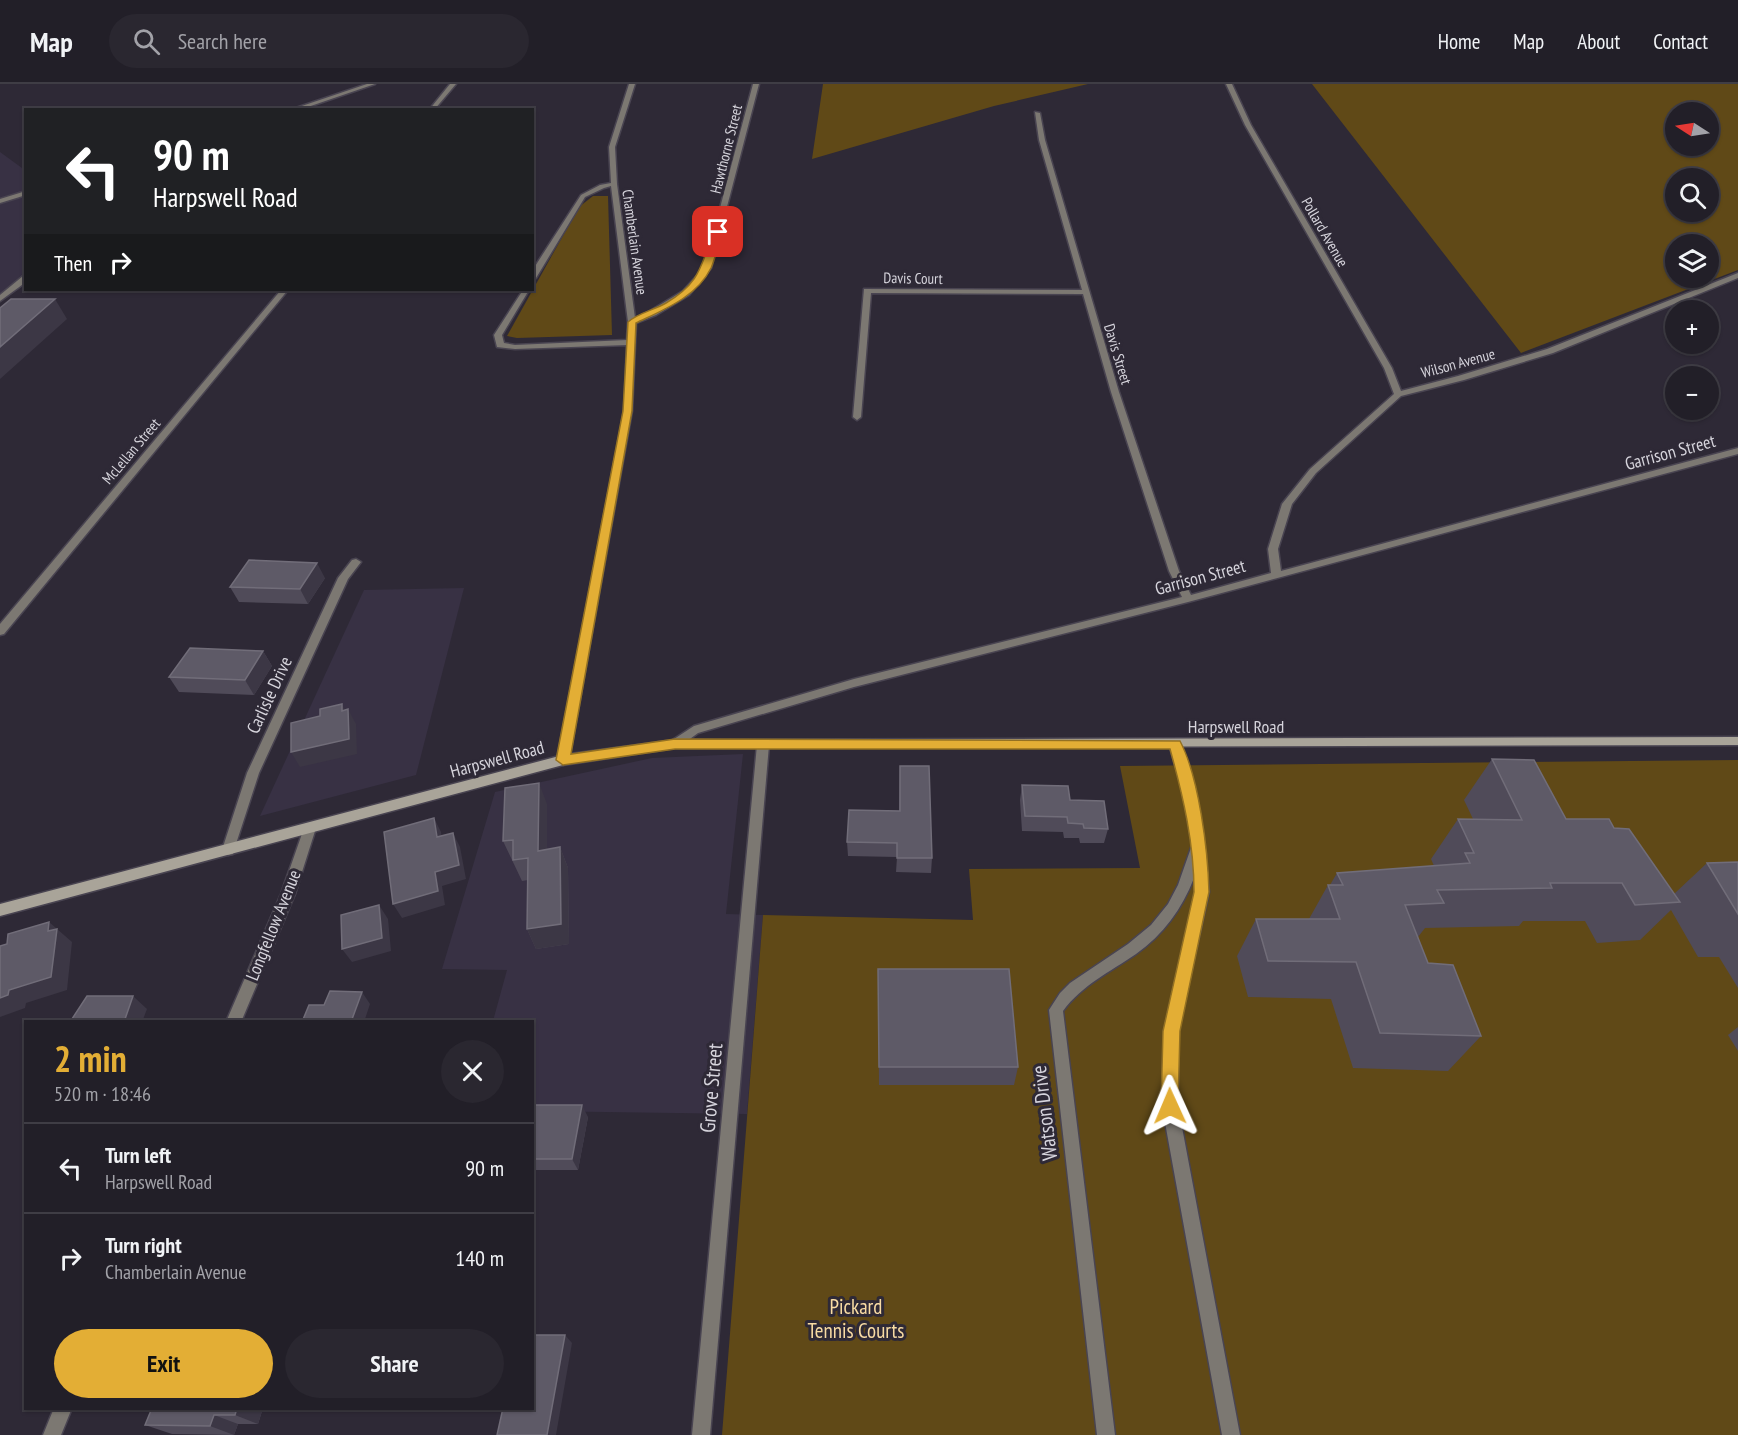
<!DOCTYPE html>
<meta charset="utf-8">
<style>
body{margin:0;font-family:"PT Sans Narrow",sans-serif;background:#2a2730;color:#f1f3f6;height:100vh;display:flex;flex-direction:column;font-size:22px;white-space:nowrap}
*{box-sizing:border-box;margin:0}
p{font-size:20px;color:#a2a2a8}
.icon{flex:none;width:33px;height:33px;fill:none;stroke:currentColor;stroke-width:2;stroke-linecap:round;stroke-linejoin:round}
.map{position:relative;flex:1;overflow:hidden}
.side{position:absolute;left:24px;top:936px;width:510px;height:390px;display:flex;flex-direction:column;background:#221f28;border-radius:0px;box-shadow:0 2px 4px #0004,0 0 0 2px #3f3d45}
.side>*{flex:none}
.guide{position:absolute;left:24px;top:24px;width:510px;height:183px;border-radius:0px;box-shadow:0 2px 4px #0004,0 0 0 2px #3f3d45;background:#202124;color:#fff;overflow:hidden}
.needle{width:39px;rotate:282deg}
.fabs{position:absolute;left:1665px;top:18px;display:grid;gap:12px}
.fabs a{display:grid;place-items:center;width:54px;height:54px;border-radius:50%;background:#221f28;box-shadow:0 2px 4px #0004,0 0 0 2px #3f3d45;font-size:30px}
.pin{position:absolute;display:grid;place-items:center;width:51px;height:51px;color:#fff;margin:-26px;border-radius:12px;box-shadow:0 3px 9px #0006}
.me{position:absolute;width:66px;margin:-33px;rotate:359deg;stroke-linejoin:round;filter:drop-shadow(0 0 4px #0008)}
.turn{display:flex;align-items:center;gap:21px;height:126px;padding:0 30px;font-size:27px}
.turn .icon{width:78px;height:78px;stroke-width:2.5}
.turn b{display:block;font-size:42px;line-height:51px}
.then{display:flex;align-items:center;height:57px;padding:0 30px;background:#0003;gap:12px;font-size:22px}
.round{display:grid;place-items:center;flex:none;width:63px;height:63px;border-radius:32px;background:#2a2730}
.summary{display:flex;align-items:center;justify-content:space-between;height:102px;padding:0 30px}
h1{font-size:36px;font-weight:600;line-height:45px;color:#e3ae35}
.action{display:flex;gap:12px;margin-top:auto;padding:12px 30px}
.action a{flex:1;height:69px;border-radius:36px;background:#e3ae35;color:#111;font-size:24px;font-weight:600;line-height:69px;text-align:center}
.action a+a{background:#2a2730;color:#f1f3f6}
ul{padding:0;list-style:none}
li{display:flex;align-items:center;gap:18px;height:90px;padding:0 30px;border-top:2px solid #3f3d45}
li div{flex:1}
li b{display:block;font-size:22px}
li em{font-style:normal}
header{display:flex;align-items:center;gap:36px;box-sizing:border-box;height:84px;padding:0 30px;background:#221f28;border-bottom:2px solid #3f3d45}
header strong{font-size:28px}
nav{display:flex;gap:33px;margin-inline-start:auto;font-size:21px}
.search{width:420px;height:54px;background:#2a2730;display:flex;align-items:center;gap:15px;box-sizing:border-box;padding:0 21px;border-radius:33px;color:#a2a2a8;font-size:22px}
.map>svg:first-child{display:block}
</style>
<header>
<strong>Map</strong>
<div class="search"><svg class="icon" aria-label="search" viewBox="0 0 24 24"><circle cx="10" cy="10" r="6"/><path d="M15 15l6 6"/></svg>Search here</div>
<nav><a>Home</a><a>Map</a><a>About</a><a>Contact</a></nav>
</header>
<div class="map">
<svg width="1738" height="1351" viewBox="0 0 1738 1351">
<rect width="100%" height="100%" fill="#2e2936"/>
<!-- built -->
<g fill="#383144">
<polygon points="0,68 26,87 25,188 0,210"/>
<polygon points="464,504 416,691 260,732 364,506"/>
<polygon points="743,670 726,830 763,831 747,1030 533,1027 532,938 493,937 507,886 442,885 495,708 652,674"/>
</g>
<!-- green -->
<g fill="#604917" fill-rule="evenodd">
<polygon points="823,0 1088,0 994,22 812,75"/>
<path d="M1312 0H1738V186L1521 269ZM1708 28V62H1676V28ZM1708 94V128H1676V94ZM1708 160V194H1676V160Z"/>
<polygon points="593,112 608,112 612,251 517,254 507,252 579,123"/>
<polygon points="1738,676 1738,1351 722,1351 763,831 973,836 969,785 1140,784 1120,682"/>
</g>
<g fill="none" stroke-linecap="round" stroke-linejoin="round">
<!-- street casing -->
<g stroke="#494451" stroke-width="3">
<g id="street">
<polygon points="367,0 375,0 299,26 290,26"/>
<polygon points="450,0 456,0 434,26 429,26"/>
<polygon points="629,0 635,0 615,63 617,100 635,234 650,227 683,207 704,184 753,0 759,0 711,184 689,211 656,231 636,239 632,327 569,676 563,681 557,676 624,327 627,261 515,265 497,263 494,251 523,206 529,206 502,251 504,259 515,261 627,256 628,238 611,102 604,104 585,113 536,194 532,196 532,187 581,111 600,101 611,99 609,63"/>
<polygon points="1226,0 1232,0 1251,41 1392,284 1401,307 1458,292 1547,265 1738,189 1738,194 1553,269 1464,296 1401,312 1316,389 1292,420 1278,465 1281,487 1738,364 1738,370 1188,518 854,603 698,649 679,663 671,663 669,660 671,657 694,642 854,595 1182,513 1169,487 1111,308 1083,210 871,209 861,333 857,336 853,333 864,205 1082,206 1039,56 1035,28 1040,29 1045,56 1119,308 1179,487 1191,511 1271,489 1268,465 1282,420 1310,385 1394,310 1384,284 1245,41"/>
<polygon points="26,107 26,111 0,119 0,115"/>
<polygon points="23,192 26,192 26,198 0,217 0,211"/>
<polygon points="281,206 288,206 4,550 0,551 0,540"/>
<polygon points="356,475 361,478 348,495 259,689 234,766 233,770 228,771 223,770 222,766 247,689 338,494 352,476"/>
<path d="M1175 656 1181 660 1195 708 1204 761 1209 808 1178 947V1022L1240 1351H1222L1162 1022 1164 947 1195 808 1194 794C1182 825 1163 851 1136 870 1110 888 1082 901 1063 927L1115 1351H1097L1049 926 1060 909 1070 899 1128 860 1151 841 1168 820 1178 801 1192 761 1183 708 1169 660Z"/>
<polygon points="763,657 769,661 710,1351 692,1351 757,661"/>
<polygon points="310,739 314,740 316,744 295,810 241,938 226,938 281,810 304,744 306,740"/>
<polygon points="54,1324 72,1324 61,1351 43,1351"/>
</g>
</g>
<!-- secondary casing -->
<g stroke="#494451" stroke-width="3">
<polygon id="secondary" points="1738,653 1738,661 675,664 563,681 0,832 0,820 563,671 675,656"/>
</g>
<!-- street -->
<use href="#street" fill="#7c7872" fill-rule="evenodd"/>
<!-- secondary -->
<use href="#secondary" fill="#a9a499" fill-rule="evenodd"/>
</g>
<!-- wall -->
<g fill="#504b59">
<polygon points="325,494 308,520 239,518 230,503"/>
<polygon points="263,567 272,582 254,611 179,608 169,593"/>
<polygon points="1492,675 1566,735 1614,744 1674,810 1707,779 1738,778 1738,904 1719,873 1698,873 1671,826 1640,856 1597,859 1585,837 1523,837 1519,842 1425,844 1418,853 1428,879 1481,952 1448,987 1353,984 1331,915 1248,913 1237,872 1256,835 1309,835 1328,801 1330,801 1337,789 1434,782 1431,775 1458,735 1473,735 1464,716"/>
<polygon points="900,682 932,774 931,789 896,788 897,773 848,772 847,758 899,727"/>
<polygon points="1022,701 1070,716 1108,745 1104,759 1080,759 1079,754 1064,754 1063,748 1022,747 1020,716"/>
<polygon points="547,720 547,765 560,763 568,784 569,860 536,865 527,845 528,796 522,797 503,757"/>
<polygon points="878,885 1018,983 1014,1001 879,1001"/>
<polygon points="1738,943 1738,967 1728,951"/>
<polygon points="532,1021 588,1033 578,1086 532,1086"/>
<polygon points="152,1324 263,1324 258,1340 238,1340 234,1351 172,1350 145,1341"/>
</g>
<!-- shaded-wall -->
<g fill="#3c3745">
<polygon points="55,215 67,235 0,295 0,263"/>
<polygon points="317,479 325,494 308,520 300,505"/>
<polygon points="263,567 272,582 254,611 245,596"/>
<polygon points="342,620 348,632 348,625 356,640 357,670 300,683 291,668 342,627"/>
<polygon points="539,699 547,720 547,788 538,767"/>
<polygon points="434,734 441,748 444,768 437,753"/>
<polygon points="453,749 460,763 466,795 442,802 445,821 402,834 393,820 435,788"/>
<polygon points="560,763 568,784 569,860 536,865 527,845"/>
<polygon points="379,821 388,835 391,867 352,878 342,865"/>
<polygon points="49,838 72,858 67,906 26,919 25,924 0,933 0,914 9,906 48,847"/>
<polygon points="362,908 370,920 364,938 351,938"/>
<polygon points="133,912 147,925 142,938 124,938"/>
<polygon points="582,1021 588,1033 578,1086 572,1075"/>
<polygon points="565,1251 572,1259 556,1351 547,1351"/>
<polygon points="237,1324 263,1324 258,1340 235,1331"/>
<polygon points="214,1331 238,1340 234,1351 210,1342"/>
</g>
<!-- building -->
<g fill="#5e5a67" stroke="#716d79" stroke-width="1.5">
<polygon points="11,215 55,215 0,263 0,224"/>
<polygon points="249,476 317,479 300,505 230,503"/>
<polygon points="190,564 263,567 245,596 169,593"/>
<polygon points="342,620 342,627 348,625 349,655 291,668 291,639 320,632 320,625"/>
<polygon points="1492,675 1534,676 1566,735 1609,735 1614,744 1629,745 1680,818 1635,821 1622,799 1550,799 1552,804 1437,806 1444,819 1405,821 1428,879 1453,881 1481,952 1380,949 1356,878 1268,877 1256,835 1340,835 1328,801 1343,801 1337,789 1470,779 1465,769 1474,769 1458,735 1522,736"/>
<polygon points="900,682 929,682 932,774 897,774 897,759 847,758 849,726 900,727"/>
<polygon points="539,699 538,767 560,763 561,840 527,845 528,774 513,776 513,756 503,757 505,704"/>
<polygon points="1022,701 1068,702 1070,716 1104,717 1108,745 1084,744 1083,740 1068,739 1067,733 1025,732"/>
<polygon points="434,734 437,753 453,749 459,781 435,788 438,807 393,820 384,748"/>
<polygon points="1738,778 1738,830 1707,779"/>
<polygon points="379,821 382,854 342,865 341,831"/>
<polygon points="49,838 48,847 57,845 51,893 9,906 8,911 0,914 0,862 7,860 8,850"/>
<polygon points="878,885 1009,885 1018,983 879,983"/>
<polygon points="330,907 362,908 351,938 302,938 309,921 324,921"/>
<polygon points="87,912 133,912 124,938 70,938"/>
<polygon points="532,1021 582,1021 572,1075 532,1075"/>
<polygon points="532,1251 565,1251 547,1351 497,1351 503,1324 532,1324"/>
<polygon points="152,1324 237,1324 235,1331 214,1331 210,1342 145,1341"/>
</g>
<!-- route -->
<path fill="#e3ae35" stroke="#947122" stroke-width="1.5" d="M715 146 722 148C718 160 716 173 711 184 697 213 663 226 636 239L632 327 571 670 675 655 1180 657C1199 693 1208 766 1209 808L1180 947 1178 1022 1176 1028 1170 1031 1163 1028 1161 1022 1163 947 1194 808C1194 759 1183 712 1170 665H675L563 681 556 676 623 327 628 238C638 229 654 226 666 219 703 197 700 180 715 146Z"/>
<g text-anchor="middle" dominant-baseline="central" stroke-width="6" stroke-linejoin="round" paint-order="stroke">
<!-- far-street labels -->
<g font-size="15" fill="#d6d4dc" stroke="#2e2936">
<text transform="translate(726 65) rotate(-76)">Hawthorne Street</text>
<text transform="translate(1325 148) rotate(60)">Pollard Avenue</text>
<text transform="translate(635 158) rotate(82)">Chamberlain Avenue</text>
<text transform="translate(913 194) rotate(1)">Davis Court</text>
<text transform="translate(1118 270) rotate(73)">Davis Street</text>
<text transform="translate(1458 279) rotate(-15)">Wilson Avenue</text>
<text transform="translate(131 367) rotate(-50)">McLellan Street</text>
</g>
<!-- street labels -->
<g font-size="18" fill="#d6d4dc" stroke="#2e2936">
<text transform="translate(1670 368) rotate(-15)">Garrison Street</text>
<text transform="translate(1200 493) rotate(-15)">Garrison Street</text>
<text transform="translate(269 611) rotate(-65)">Carlisle Drive</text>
<text x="1236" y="642">Harpswell Road</text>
<text transform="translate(497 675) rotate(-15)">Harpswell Road</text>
<text transform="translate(273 841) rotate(-68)">Longfellow Avenue</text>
</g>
<!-- near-street labels -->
<g font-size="21" fill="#d6d4dc" stroke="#2e2936">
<text transform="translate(711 1004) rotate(-85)">Grove Street</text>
<text transform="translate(1044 1029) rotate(-97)">Watson Drive</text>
</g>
<!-- near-park labels -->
<g font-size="21" fill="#f8dba3" stroke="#2e2936">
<text x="856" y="1222">Pickard<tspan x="856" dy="24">Tennis Courts</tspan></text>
</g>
</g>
</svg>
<div class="fabs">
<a><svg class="needle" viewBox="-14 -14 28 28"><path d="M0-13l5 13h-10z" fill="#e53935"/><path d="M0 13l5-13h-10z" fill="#a2a2a8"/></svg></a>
<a><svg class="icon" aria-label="search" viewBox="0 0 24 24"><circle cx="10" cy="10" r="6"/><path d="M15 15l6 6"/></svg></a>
<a><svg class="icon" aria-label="layers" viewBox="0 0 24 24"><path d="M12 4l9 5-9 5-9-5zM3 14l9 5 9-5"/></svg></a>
<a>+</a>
<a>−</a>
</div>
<div class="pin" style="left:718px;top:148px;background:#d93025"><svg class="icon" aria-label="arrive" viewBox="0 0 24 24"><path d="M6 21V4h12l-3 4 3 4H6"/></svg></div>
<svg class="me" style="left:1170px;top:1022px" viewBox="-20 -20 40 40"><path d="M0-17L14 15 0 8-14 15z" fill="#e3ae35" stroke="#fff" stroke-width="4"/></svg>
<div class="guide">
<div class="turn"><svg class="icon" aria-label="left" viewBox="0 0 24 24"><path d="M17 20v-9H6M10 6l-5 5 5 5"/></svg><div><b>90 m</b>Harpswell Road</div></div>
<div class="then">Then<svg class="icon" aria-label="right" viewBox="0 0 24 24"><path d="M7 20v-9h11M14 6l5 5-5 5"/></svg></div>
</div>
<section class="side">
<div class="summary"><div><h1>2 min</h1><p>520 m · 18:46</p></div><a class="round"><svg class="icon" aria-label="close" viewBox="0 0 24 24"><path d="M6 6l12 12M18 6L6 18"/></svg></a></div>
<ul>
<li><svg class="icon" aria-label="left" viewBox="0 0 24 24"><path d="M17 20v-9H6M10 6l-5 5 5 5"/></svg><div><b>Turn left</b><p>Harpswell Road</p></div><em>90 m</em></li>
<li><svg class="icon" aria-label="right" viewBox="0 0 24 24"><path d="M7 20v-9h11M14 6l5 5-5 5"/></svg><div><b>Turn right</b><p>Chamberlain Avenue</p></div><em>140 m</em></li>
</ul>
<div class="action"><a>Exit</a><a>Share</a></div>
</section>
</div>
